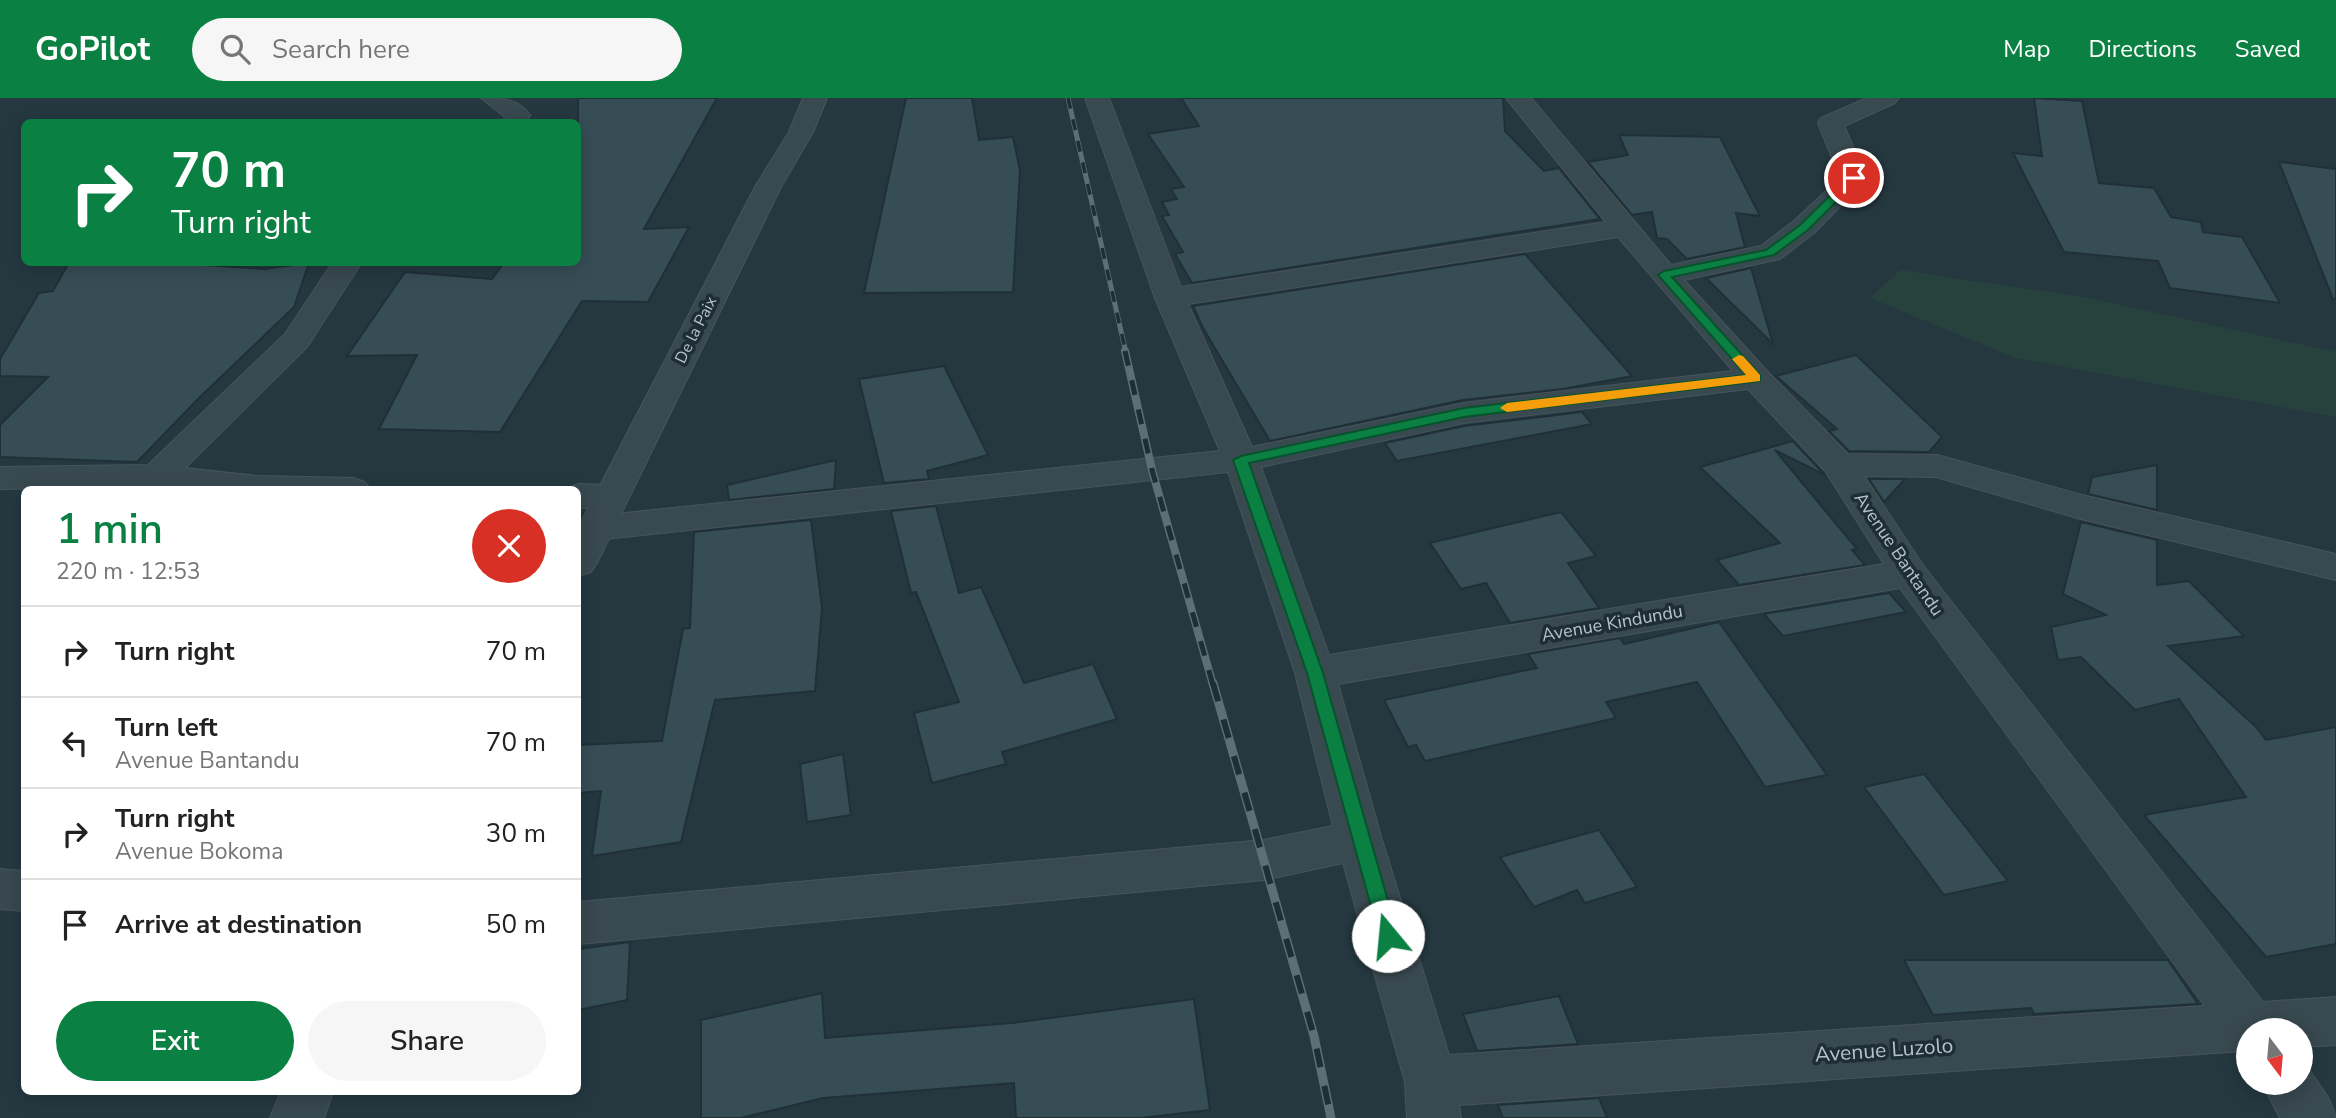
<!DOCTYPE html>
<meta charset="utf-8">
<style>
body{margin:0;font-family:"Nunito Sans",sans-serif;background:#f6f6f6;color:#222;height:100vh;display:flex;flex-direction:column;font-size:26px;white-space:nowrap}
*{box-sizing:border-box;margin:0}
p{font-size:23px;color:#767676}
.icon{flex:none;width:38px;height:38px;fill:none;stroke:currentColor;stroke-width:2;stroke-linecap:round;stroke-linejoin:round}
.map{position:relative;flex:1;overflow:hidden}
.details{position:absolute;left:21px;top:388px;width:560px;height:609px;display:flex;flex-direction:column;background:#fff;border-radius:10px;box-shadow:0 4px 18px #0003}
.details>*{flex:none}
.hud{position:absolute;left:21px;top:21px;width:560px;height:147px;border-radius:10px;box-shadow:0 4px 18px #0003;background:#0b8043;color:#fff;overflow:hidden}
.needle{width:46px;rotate:164deg}
.fabs{position:absolute;left:2236px;top:920px;display:grid;gap:14px}
.fabs a{display:grid;place-items:center;width:77px;height:77px;border-radius:50%;background:#fff;box-shadow:0 4px 18px #0003;font-size:35px}
.pin{position:absolute;display:grid;place-items:center;width:60px;height:60px;color:#fff;margin:-30px;border:4px solid #fff;border-radius:50%;box-shadow:0 2px 7px #0007}
.me{position:absolute;width:77px;margin:-38px;rotate:343deg;stroke-linejoin:round;filter:drop-shadow(0 0 5px #0008)}
.turn{display:flex;align-items:center;gap:24px;height:147px;padding:0 35px;font-size:32px}
.turn .icon{width:91px;height:91px;stroke-width:2.5}
.turn b{display:block;font-size:49px;line-height:60px}
.round{display:grid;place-items:center;flex:none;width:74px;height:74px;border-radius:37px;background:#f6f6f6}
.headline{display:flex;align-items:center;justify-content:space-between;height:119px;padding:0 35px}
h1{font-size:42px;font-weight:600;line-height:52px;color:#0b8043}
.button{display:flex;gap:14px;margin-top:auto;padding:14px 35px}
.button a{flex:1;height:80px;border-radius:42px;background:#0b8043;color:#fff;font-size:28px;font-weight:600;line-height:80px;text-align:center}
.button a+a{background:#f6f6f6;color:#222}
ul{padding:0;list-style:none}
li{display:flex;align-items:center;gap:21px;height:91px;padding:0 35px;border-top:2px solid #e0e0e0}
li div{flex:1}
li b{display:block;font-size:26px}
li em{font-style:normal}
header{display:flex;align-items:center;gap:42px;box-sizing:border-box;height:98px;padding:0 35px;background:#0b8043;color:#fff}
header strong{font-size:33px}
nav{display:flex;gap:38px;margin-inline-start:auto;font-size:24px}
.search{width:490px;height:63px;background:#f6f6f6;display:flex;align-items:center;gap:18px;box-sizing:border-box;padding:0 24px;border-radius:38px;color:#767676;font-size:26px}
.map>svg:first-child{display:block}
</style>
<header>
<strong>GoPilot</strong>
<div class="search"><svg class="icon" aria-label="search" viewBox="0 0 24 24"><circle cx="10" cy="10" r="6"/><path d="M15 15l6 6"/></svg>Search here</div>
<nav><a>Map</a><a>Directions</a><a>Saved</a></nav>
</header>
<div class="map">
<svg width="2336" height="1020" viewBox="0 0 2336 1020">
<rect width="100%" height="100%" fill="#253840"/>
<!-- green -->
<polygon fill="#27413d" points="1900,172 2084,199 2336,254 2336,319 2015,260 1870,200"/>
<!-- building -->
<g fill="#374d56" stroke="#203037" stroke-width="2">
<polygon points="578,0 717,0 644,131 689,129 648,204 582,203 500,334 379,331 417,257 347,258 405,174 492,181 502,167 578,164"/>
<polygon points="906,0 972,0 979,42 1013,39 1020,72 1013,194 864,195"/>
<polygon points="1181,0 1503,0 1505,33 1544,73 1559,70 1600,121 1192,185 1175,156 1183,154 1162,118 1169,117 1162,104 1177,101 1171,91 1184,89 1148,36 1199,28"/>
<polygon points="2034,0 2082,3 2099,85 2154,90 2171,119 2201,124 2203,134 2242,139 2280,205 2170,190 2158,163 2064,154 2013,55 2042,58"/>
<polygon points="1619,37 1720,39 1760,118 1736,115 1745,149 1687,161 1667,141 1657,140 1652,114 1632,117 1588,64 1628,57"/>
<polygon points="2279,64 2336,71 2336,201 2333,201"/>
<polygon points="1525,156 1632,278 1563,291 1463,302 1270,343 1203,230 1193,208"/>
<polygon points="69,164 160,164 264,171 309,165 294,209 198,301 137,364 0,359 0,327 48,279 0,278 0,261 39,195 53,193"/>
<polygon points="1751,170 1773,246 1706,180"/>
<polygon points="1856,257 1942,339 1929,354 1849,353 1829,333 1837,331 1776,278"/>
<polygon points="944,268 988,357 927,373 929,381 884,385 859,281"/>
<polygon points="1582,314 1592,326 1397,363 1385,345 1464,328"/>
<polygon points="1793,343 1825,377 1775,352 1857,451 1852,452 1865,467 1739,487 1717,462 1780,445 1700,369"/>
<polygon points="836,362 834,391 729,402 727,387"/>
<polygon points="2157,367 2157,412 2088,396 2092,379"/>
<polygon points="1869,381 1905,381 1884,404"/>
<polygon points="936,408 959,495 981,489 1024,585 1093,566 1117,621 1002,654 1006,666 932,685 914,615 959,604 916,494 911,495 891,413"/>
<polygon points="1561,414 1596,458 1568,465 1599,510 1510,525 1486,485 1461,491 1430,445"/>
<polygon points="811,422 822,510 815,593 715,602 681,744 592,758 601,693 578,695 578,647 662,643 683,531 690,530 694,434"/>
<polygon points="2081,424 2157,442 2157,487 2189,483 2244,538 2168,548 2256,629 2266,642 2336,629 2336,846 2266,859 2144,717 2246,699 2179,601 2135,612 2081,559 2058,562 2051,529 2106,517 2063,496"/>
<polygon points="1889,495 1906,514 1783,538 1764,516"/>
<polygon points="1719,524 1827,677 1765,689 1697,584 1606,604 1616,620 1425,663 1416,647 1408,649 1384,602 1537,570 1528,556 1620,540 1624,546"/>
<polygon points="843,656 851,717 807,724 800,666"/>
<polygon points="1924,676 2008,783 1944,797 1864,689"/>
<polygon points="1599,732 1637,789 1585,805 1577,792 1534,809 1500,759"/>
<polygon points="630,844 627,902 578,912 578,851"/>
<polygon points="1904,862 2168,862 2198,906 2034,916 2031,910 1933,917"/>
<polygon points="822,895 825,940 1012,925 1194,901 1210,1012 1141,1020 1016,1020 1014,985 823,1000 741,1020 701,1020 701,922"/>
<polygon points="1559,898 1578,946 1477,953 1463,916"/>
<polygon points="1599,1000 1607,1020 1503,1020 1498,1007"/>
</g>
<g fill="none" stroke-linecap="round" stroke-linejoin="round">
<!-- minor casing -->
<g stroke="#46555c" stroke-width="2">
<g id="minor">
<path d="M481 0C501 0 518 0 530 17L527 24H503L505 19Z"/>
<path d="M1085 0H1109L1181 189 1606 124 1506 0H1531L1671 167 1761 148 1794 123 1840 80 1818 25 1821 20 1867 0H1899L1895 5 1844 28 1867 81 1814 135 1780 161 1684 182 1767 273 1848 356 1937 357 2082 397 2336 456V482L2081 421 1936 379 1864 378 1922 466 2263 904 2336 899V947L2301 949V933H2249V955L2244 953 1459 1007 1461 1020H1407L1405 984 1343 765 1264 782 578 846V804L1264 742 1333 728 1295 575 1228 374 596 442 583 439 578 430 583 421 596 418 1220 353 1155 200ZM1618 139 1733 273 1464 305 1252 349 1188 206ZM1748 291 1826 374 1884 466 1329 557 1261 369 1464 325ZM1900 490 2205 908 1449 957 1382 742 1338 586Z"/>
<polygon points="333,164 362,164 307,249 185,370 258,378 353,380 365,384 371,392 182,392 157,389 0,391 0,369 148,367 285,236"/>
<polygon points="578,386 611,387 623,391 629,399 623,407 611,411 578,410 578,392 564,392"/>
<polygon points="0,771 24,773 24,813 0,811"/>
<polygon points="2301,965 2306,967 2329,1001 2336,1020 2280,1020 2262,985 2301,985"/>
</g>
</g>
<!-- tertiary casing -->
<g stroke="#46555c" stroke-width="2">
<g id="tertiary">
<polygon points="803,0 827,0 813,34 781,89 597,465 591,474 578,478 578,430 755,89 789,34"/>
<polygon points="281,994 333,994 324,1020 270,1020"/>
</g>
</g>
<!-- minor -->
<use href="#minor" fill="#394950" fill-rule="evenodd"/>
<!-- tertiary -->
<use href="#tertiary" fill="#394950" fill-rule="evenodd"/>
<!-- rail-far2 casing -->
<g stroke="#5c6e76" stroke-width="5">
<polyline id="rail-far2" points="1068,0 1126,255"/>
</g>
<!-- rail-far1 casing -->
<g stroke="#5c6e76" stroke-width="8">
<polyline id="rail-far1" points="1125,253 1152,372 1213,587"/>
</g>
<!-- rail casing -->
<g stroke="#5c6e76" stroke-width="9">
<polyline id="rail" points="1213,585 1314,938 1331,1020"/>
</g>
<!-- rail-far2 -->
<use href="#rail-far2" stroke="#1e2e35" stroke-width="3.5" stroke-dasharray="11" stroke-linecap="butt"/>
<!-- rail-far1 -->
<use href="#rail-far1" stroke="#1e2e35" stroke-width="5" stroke-dasharray="15" stroke-linecap="butt"/>
<!-- rail -->
<use href="#rail" stroke="#1e2e35" stroke-width="6" stroke-dasharray="19" stroke-linecap="butt"/>
</g>
<!-- route -->
<polygon fill="#0b8043" stroke="#07532c" stroke-width="2" points="1850,78 1860,80 1808,132 1774,157 1672,179 1760,277 1760,283 1464,319 1249,365 1323,575 1398,838 1395,845 1388,847 1381,845 1307,575 1233,362 1241,358 1464,310 1746,277 1658,177 1664,173 1766,152 1800,127"/>
<!-- slow -->
<polygon fill="#f59e0b" points="1739,257 1743,258 1760,277 1760,283 1507,314 1500,310 1507,305 1746,277 1732,261"/>
<g text-anchor="middle" dominant-baseline="central" stroke-width="7" stroke-linejoin="round" paint-order="stroke">
<!-- far-street labels -->
<g font-size="16" fill="#b6c3ca" stroke="#1e2e35">
<text transform="translate(696 232) rotate(-63)">De la Paix</text>
</g>
<!-- street labels -->
<g font-size="18" fill="#b6c3ca" stroke="#1e2e35">
<text transform="translate(1899 456) rotate(56)">Avenue Bantandu</text>
<text transform="translate(1612 525) rotate(-10)">Avenue Kindundu</text>
</g>
<!-- near-street labels -->
<g font-size="21" fill="#b6c3ca" stroke="#1e2e35">
<text transform="translate(1884 952) rotate(-4)">Avenue Luzolo</text>
</g>
</g>
</svg>
<div class="fabs">
<a><svg class="needle" viewBox="-14 -14 28 28"><path d="M0-13l5 13h-10z" fill="#e53935"/><path d="M0 13l5-13h-10z" fill="#767676"/></svg></a>
</div>
<div class="pin" style="left:1854px;top:80px;background:#d93025"><svg class="icon" aria-label="arrive" viewBox="0 0 24 24"><path d="M6 21V4h12l-3 4 3 4H6"/></svg></div>
<svg class="me" style="left:1388px;top:838px" viewBox="-20 -20 40 40"><circle r="19" fill="#fff"/><path d="M0-13L10 11 0 6-10 11z" fill="#0b8043"/></svg>
<div class="hud">
<div class="turn"><svg class="icon" aria-label="right" viewBox="0 0 24 24"><path d="M7 20v-9h11M14 6l5 5-5 5"/></svg><div><b>70 m</b>Turn right</div></div>
</div>
<section class="details">
<div class="headline"><div><h1>1 min</h1><p>220 m · 12:53</p></div><a class="round" style="background:#d93025;color:#fff"><svg class="icon" aria-label="close" viewBox="0 0 24 24"><path d="M6 6l12 12M18 6L6 18"/></svg></a></div>
<ul>
<li><svg class="icon" aria-label="right" viewBox="0 0 24 24"><path d="M7 20v-9h11M14 6l5 5-5 5"/></svg><div><b>Turn right</b></div><em>70 m</em></li>
<li><svg class="icon" aria-label="left" viewBox="0 0 24 24"><path d="M17 20v-9H6M10 6l-5 5 5 5"/></svg><div><b>Turn left</b><p>Avenue Bantandu</p></div><em>70 m</em></li>
<li><svg class="icon" aria-label="right" viewBox="0 0 24 24"><path d="M7 20v-9h11M14 6l5 5-5 5"/></svg><div><b>Turn right</b><p>Avenue Bokoma</p></div><em>30 m</em></li>
<li><svg class="icon" aria-label="arrive" viewBox="0 0 24 24"><path d="M6 21V4h12l-3 4 3 4H6"/></svg><div><b>Arrive at destination</b></div><em>50 m</em></li>
</ul>
<div class="button"><a>Exit</a><a>Share</a></div>
</section>
</div>
